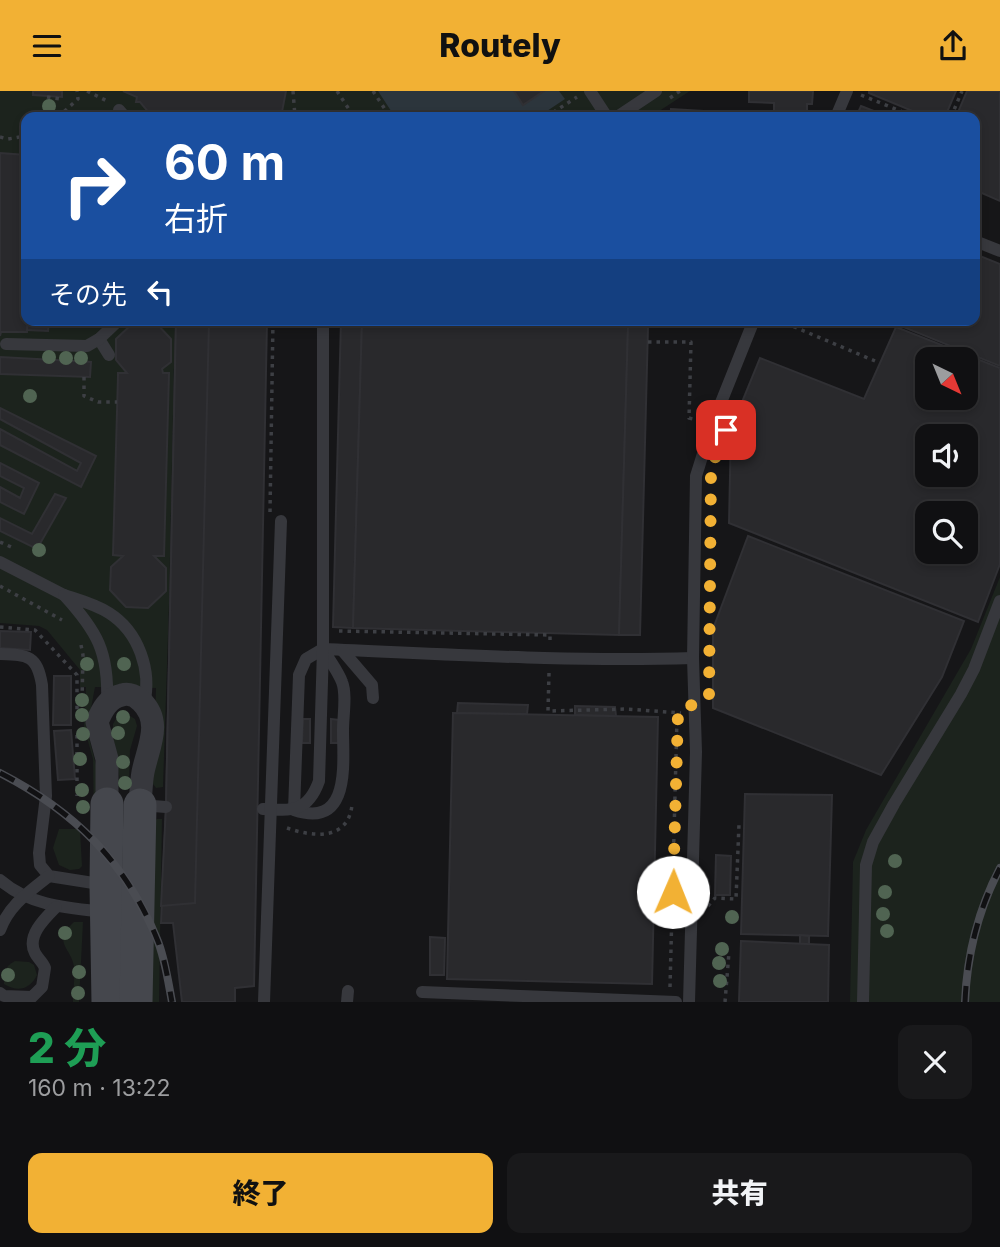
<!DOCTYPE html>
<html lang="ja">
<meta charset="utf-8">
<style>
body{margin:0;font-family:Inter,"Noto Sans JP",sans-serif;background:#19191b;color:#f1f3f6;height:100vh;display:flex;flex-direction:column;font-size:26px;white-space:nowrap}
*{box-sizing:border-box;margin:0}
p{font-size:23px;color:#9c9d9f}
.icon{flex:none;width:38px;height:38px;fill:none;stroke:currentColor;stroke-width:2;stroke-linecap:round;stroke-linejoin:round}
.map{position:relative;height:911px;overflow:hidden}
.sheet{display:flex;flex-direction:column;background:#101012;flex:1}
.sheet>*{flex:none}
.top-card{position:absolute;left:21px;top:21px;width:959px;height:214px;border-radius:14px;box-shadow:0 4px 10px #0003,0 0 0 2px #303032;background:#1a4fa0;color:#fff;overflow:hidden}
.needle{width:46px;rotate:137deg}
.tools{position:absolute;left:915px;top:256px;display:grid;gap:14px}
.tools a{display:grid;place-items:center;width:63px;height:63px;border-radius:14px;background:#101012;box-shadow:0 4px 10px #0003,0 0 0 2px #303032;font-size:35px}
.pin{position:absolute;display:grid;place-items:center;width:60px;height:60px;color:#fff;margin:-30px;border-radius:14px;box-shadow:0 4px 10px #0006}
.me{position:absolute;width:77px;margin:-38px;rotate:1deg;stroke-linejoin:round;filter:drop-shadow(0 0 5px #0008)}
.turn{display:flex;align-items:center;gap:24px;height:147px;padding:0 28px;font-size:32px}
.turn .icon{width:91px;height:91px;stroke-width:2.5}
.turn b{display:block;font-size:49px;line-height:60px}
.then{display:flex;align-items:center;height:66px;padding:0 28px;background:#0003;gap:14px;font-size:26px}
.round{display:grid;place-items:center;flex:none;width:74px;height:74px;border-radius:14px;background:#19191b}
.summary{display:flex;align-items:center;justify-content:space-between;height:119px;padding:0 28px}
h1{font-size:42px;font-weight:800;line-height:52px;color:#1e9e55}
.primary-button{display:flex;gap:14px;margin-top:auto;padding:14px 28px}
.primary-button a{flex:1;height:80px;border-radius:14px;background:#f2b134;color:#111;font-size:28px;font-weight:800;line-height:80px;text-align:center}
.primary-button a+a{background:#19191b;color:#f1f3f6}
header{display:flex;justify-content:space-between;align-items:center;height:91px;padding:0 28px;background:#f2b134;color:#111;font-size:32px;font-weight:800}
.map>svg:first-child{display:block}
</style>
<header><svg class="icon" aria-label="menu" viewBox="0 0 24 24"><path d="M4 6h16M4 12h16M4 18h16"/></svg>Routely<svg class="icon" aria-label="share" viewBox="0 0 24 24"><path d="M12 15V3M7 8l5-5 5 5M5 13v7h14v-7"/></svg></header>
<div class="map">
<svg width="1000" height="911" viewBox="0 0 1000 911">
<rect width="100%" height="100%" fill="#161618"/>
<!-- green -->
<g fill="#1c231d">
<polygon points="0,0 690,0 650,26 26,26 26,229 175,229 169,513 163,696 156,697 153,693 156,597 95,596 87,639 96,674 96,731 94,732 93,668 84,636 86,596 80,596 80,579 47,539 39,535 0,532"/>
<polygon points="1000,486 1000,911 850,911 853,771 866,739 971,558"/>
<polygon points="127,623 135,628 137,635 130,659 129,696 121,697 113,644 113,633 116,628"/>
<polygon points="157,728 162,728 159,911 149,911 151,732"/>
<polygon points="77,735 80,739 82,775 79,778 70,779 59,774 53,757 59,738 76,738"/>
<path d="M74 831H83L79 911H73C73 900 75 888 74 876 72 857 51 852 74 831Z"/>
<path d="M15 870 29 871 34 874 37 884C30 898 18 902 4 893 4 882 4 876 15 870Z"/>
</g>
<!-- water -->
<polygon fill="#2c353c" points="378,0 514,0 524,14 544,0 559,0 565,8 538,26 395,26"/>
<!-- building -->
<g fill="#29292c" stroke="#303034" stroke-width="2" fill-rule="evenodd">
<polygon points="33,0 62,0 62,6 33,4"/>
<polygon points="123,0 286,0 281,26 162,26 162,22 154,20 150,23 140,11 136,11 137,6"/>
<polygon points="514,0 544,0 523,14"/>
<polygon points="749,0 813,0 812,13 807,13 807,24 782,23 774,21 774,12 749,11"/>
<polygon points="869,0 956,0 945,26 927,26 869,2"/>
<polygon points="967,0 1000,0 1000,110 975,99 975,26 956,26"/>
<polygon points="861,15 889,26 856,26"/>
<polygon points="671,18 703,20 703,26 670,26"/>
<polygon points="707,20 732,22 732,26 707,26"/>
<polygon points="0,62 26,64 28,229 27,241 1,241 0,245"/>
<polygon points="975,163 1000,173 1000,275 896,233 898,229 975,229"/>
<polygon points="28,229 49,229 48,240 27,239"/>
<polygon points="176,229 267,229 254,895 235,897 235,911 182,911 173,832 161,832 166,716"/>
<polygon points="176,229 209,229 195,812 161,815 166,716"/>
<polygon points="341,229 362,230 353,537 333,536"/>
<polygon points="362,230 628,235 619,544 353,537"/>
<polygon points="133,232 156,232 171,248 171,271 162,278 163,282 169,282 164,465 154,465 166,477 166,500 148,517 126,516 110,499 111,476 123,465 113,464 118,285 118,282 127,282 116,269 116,248"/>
<polygon points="628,235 648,236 640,544 619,544"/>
<path d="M896 236 1000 277V473L978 531 729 432 731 338 760 267 864 308ZM928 268H966V306H928ZM928 345H966V383H928ZM928 422H966V460H928Z"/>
<polygon points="0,266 91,271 90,286 0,283"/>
<polygon points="0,317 96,365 81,396 0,354 0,338 77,380 81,372 0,328"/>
<polygon points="0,372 39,392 24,423 0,411 0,396 20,407 24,397 0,385"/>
<polygon points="55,403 66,407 37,458 0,440 0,427 32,443"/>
<polygon points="748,445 964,530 942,586 881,684 713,617 713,538"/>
<polygon points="0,540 31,541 30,559 0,557"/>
<polygon points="54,585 71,585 71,634 53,634"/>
<polygon points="458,612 528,614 527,623 457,622"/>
<polygon points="575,615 615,616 616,625 575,624"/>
<polygon points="453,622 658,626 652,893 447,888"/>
<polygon points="303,628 310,628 310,652 302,652"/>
<polygon points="331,628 339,629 338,652 331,652"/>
<polygon points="71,639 75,688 58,689 54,640"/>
<polygon points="745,703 832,704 828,845 741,843"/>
<polygon points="716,764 731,765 730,804 715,804"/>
<polygon points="800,844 809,845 809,853 800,853"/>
<polygon points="430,846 445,847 444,884 430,884"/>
<polygon points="741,850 829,854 828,911 739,911"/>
</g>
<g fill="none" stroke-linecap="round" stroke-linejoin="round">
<!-- path -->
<g stroke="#3d3f44" stroke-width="3.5" stroke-dasharray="3.5 5" stroke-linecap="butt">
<polyline points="87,0 107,10"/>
<polyline points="293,0 295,26"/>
<polyline points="337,0 354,26"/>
<polyline points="373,0 390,26"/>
<polyline points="861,4 915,26"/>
<polyline points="47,6 60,8"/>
<polyline points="670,7 680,0"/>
<polyline points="58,26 78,8 77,0"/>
<polyline points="546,26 577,6"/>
<polyline points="951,26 962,0"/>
<polyline points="0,46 8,48 26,45"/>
<polyline points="778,229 875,270"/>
<polyline points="648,251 691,251 689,327 697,329"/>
<polyline points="84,286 84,305 98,311 117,311"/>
<polyline points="270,421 273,229"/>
<polyline points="0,451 11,456"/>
<polyline points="0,495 62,529"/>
<polyline points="0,536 35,539 77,584 77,622"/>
<polyline points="339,540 550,544 550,553"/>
<polyline points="81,554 83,564 82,610"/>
<polyline points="549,582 548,620 627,618 681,622"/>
<polyline points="77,644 77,705"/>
<path d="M287 737C313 746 348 750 352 714"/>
<polyline points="708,815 715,807 736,808 739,733"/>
<polyline points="670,896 677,627"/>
<polyline points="725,911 729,861"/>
</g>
<!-- lane -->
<g stroke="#37383d" stroke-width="12">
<polyline points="590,0 607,26"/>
<polyline points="119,19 125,26"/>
<polyline points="617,26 656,0"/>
<polyline points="836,26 847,0"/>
<polyline points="975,150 1000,160"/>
<polyline points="99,248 109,264"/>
<polyline points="6,253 87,255 99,248 119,229"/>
<polyline points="0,471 64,504"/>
<path d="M323 558C329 569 338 580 342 591 347 603 343 625 343 639 343 673 351 738 294 719L299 584 306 568 323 558C446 563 569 571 693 567"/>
<polyline points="342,559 372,594 373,607"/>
<path d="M0 563C28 564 37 564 42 594L46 705 39 762 40 774 49 785 106 794"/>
<path d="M107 611C109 561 97 540 64 504 79 509 95 513 109 522 139 541 152 580 144 613"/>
<polyline points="140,714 166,716"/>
<path d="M263 718C292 720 308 721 319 690L323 558V229"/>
<path d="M0 789C30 815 68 817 106 821"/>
<path d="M0 839C9 814 29 801 49 785"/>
<polyline points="422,901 676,911"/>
<path d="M0 902 4 905 32 906 42 896 45 877C43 871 38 868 35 862 26 845 45 827 56 816"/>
<polyline points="264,911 281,430"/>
<polyline points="347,911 348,900"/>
<polyline points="689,911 696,661 693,567 696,385 712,334 754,229"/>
<polyline points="863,911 866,774 873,751 894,713 961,603 974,578 1000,510"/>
</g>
<!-- street -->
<path stroke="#37383d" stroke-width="23" d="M107 713V668L97 631C102 619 108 607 122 604 129 602 136 605 141 610 163 631 148 656 143 681 141 692 141 703 140 714"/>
<!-- secondary -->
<g stroke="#45474d" stroke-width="33">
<polyline points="107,713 106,794 108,911"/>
<polyline points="136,911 140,714"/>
</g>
<!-- rail casing -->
<g stroke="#4a4c52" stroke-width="8">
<g id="rail">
<path d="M0 682C74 720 125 770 157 848 165 867 168 890 172 911"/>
<path d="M965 911C967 864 978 819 1000 777"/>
</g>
</g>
<!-- rail -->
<use href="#rail" stroke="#111113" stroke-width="5" stroke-dasharray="16" stroke-linecap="butt"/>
</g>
<!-- trees -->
<g fill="#506452">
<circle cx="49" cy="15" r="7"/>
<circle cx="49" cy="266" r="7"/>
<circle cx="66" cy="267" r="7"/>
<circle cx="81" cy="267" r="7"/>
<circle cx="30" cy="305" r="7"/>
<circle cx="39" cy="459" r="7"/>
<circle cx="87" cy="573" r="7"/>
<circle cx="124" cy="573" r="7"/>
<circle cx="82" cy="609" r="7"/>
<circle cx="82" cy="624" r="7"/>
<circle cx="123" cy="626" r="7"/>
<circle cx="118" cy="642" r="7"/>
<circle cx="83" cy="643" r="7"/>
<circle cx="80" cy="668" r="7"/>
<circle cx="123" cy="671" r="7"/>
<circle cx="125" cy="692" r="7"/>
<circle cx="82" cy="699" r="7"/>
<circle cx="83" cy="716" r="7"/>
<circle cx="895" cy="770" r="7"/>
<circle cx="885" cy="801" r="7"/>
<circle cx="883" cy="823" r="7"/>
<circle cx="732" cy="826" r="7"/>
<circle cx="887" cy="840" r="7"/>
<circle cx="65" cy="842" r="7"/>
<circle cx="722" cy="858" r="7"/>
<circle cx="719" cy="872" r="7"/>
<circle cx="79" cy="881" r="7"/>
<circle cx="8" cy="884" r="7"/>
<circle cx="720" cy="890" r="7"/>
<circle cx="78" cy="902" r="7"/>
</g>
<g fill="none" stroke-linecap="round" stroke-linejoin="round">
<!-- route -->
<polyline stroke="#f2b134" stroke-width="12" stroke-dasharray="0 21.6" points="673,801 678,622 709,604 711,377 726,339"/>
</g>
</svg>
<div class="tools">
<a><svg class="needle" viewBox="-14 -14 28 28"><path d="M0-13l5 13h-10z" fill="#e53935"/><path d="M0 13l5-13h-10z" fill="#9c9d9f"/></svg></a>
<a><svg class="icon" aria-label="sound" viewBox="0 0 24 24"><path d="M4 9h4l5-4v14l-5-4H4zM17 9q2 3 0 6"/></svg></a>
<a><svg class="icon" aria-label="search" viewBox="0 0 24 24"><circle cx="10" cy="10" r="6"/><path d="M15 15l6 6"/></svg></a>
</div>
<div class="pin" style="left:726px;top:339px;background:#d93025"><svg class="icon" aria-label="arrive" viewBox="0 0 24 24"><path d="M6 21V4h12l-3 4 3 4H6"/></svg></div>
<svg class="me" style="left:673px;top:801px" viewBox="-20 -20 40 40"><circle r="19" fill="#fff"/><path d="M0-13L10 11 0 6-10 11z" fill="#f2b134"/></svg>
<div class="top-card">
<div class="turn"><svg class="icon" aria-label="right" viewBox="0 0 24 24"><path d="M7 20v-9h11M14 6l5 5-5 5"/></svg><div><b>60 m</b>右折</div></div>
<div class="then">その先<svg class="icon" aria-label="left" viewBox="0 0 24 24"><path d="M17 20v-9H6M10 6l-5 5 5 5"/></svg></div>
</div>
</div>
<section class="sheet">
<div class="summary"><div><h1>2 分</h1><p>160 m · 13:22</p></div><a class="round"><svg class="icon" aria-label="close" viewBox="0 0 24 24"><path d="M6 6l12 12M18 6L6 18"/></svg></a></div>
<div class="primary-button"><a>終了</a><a>共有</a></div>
</section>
